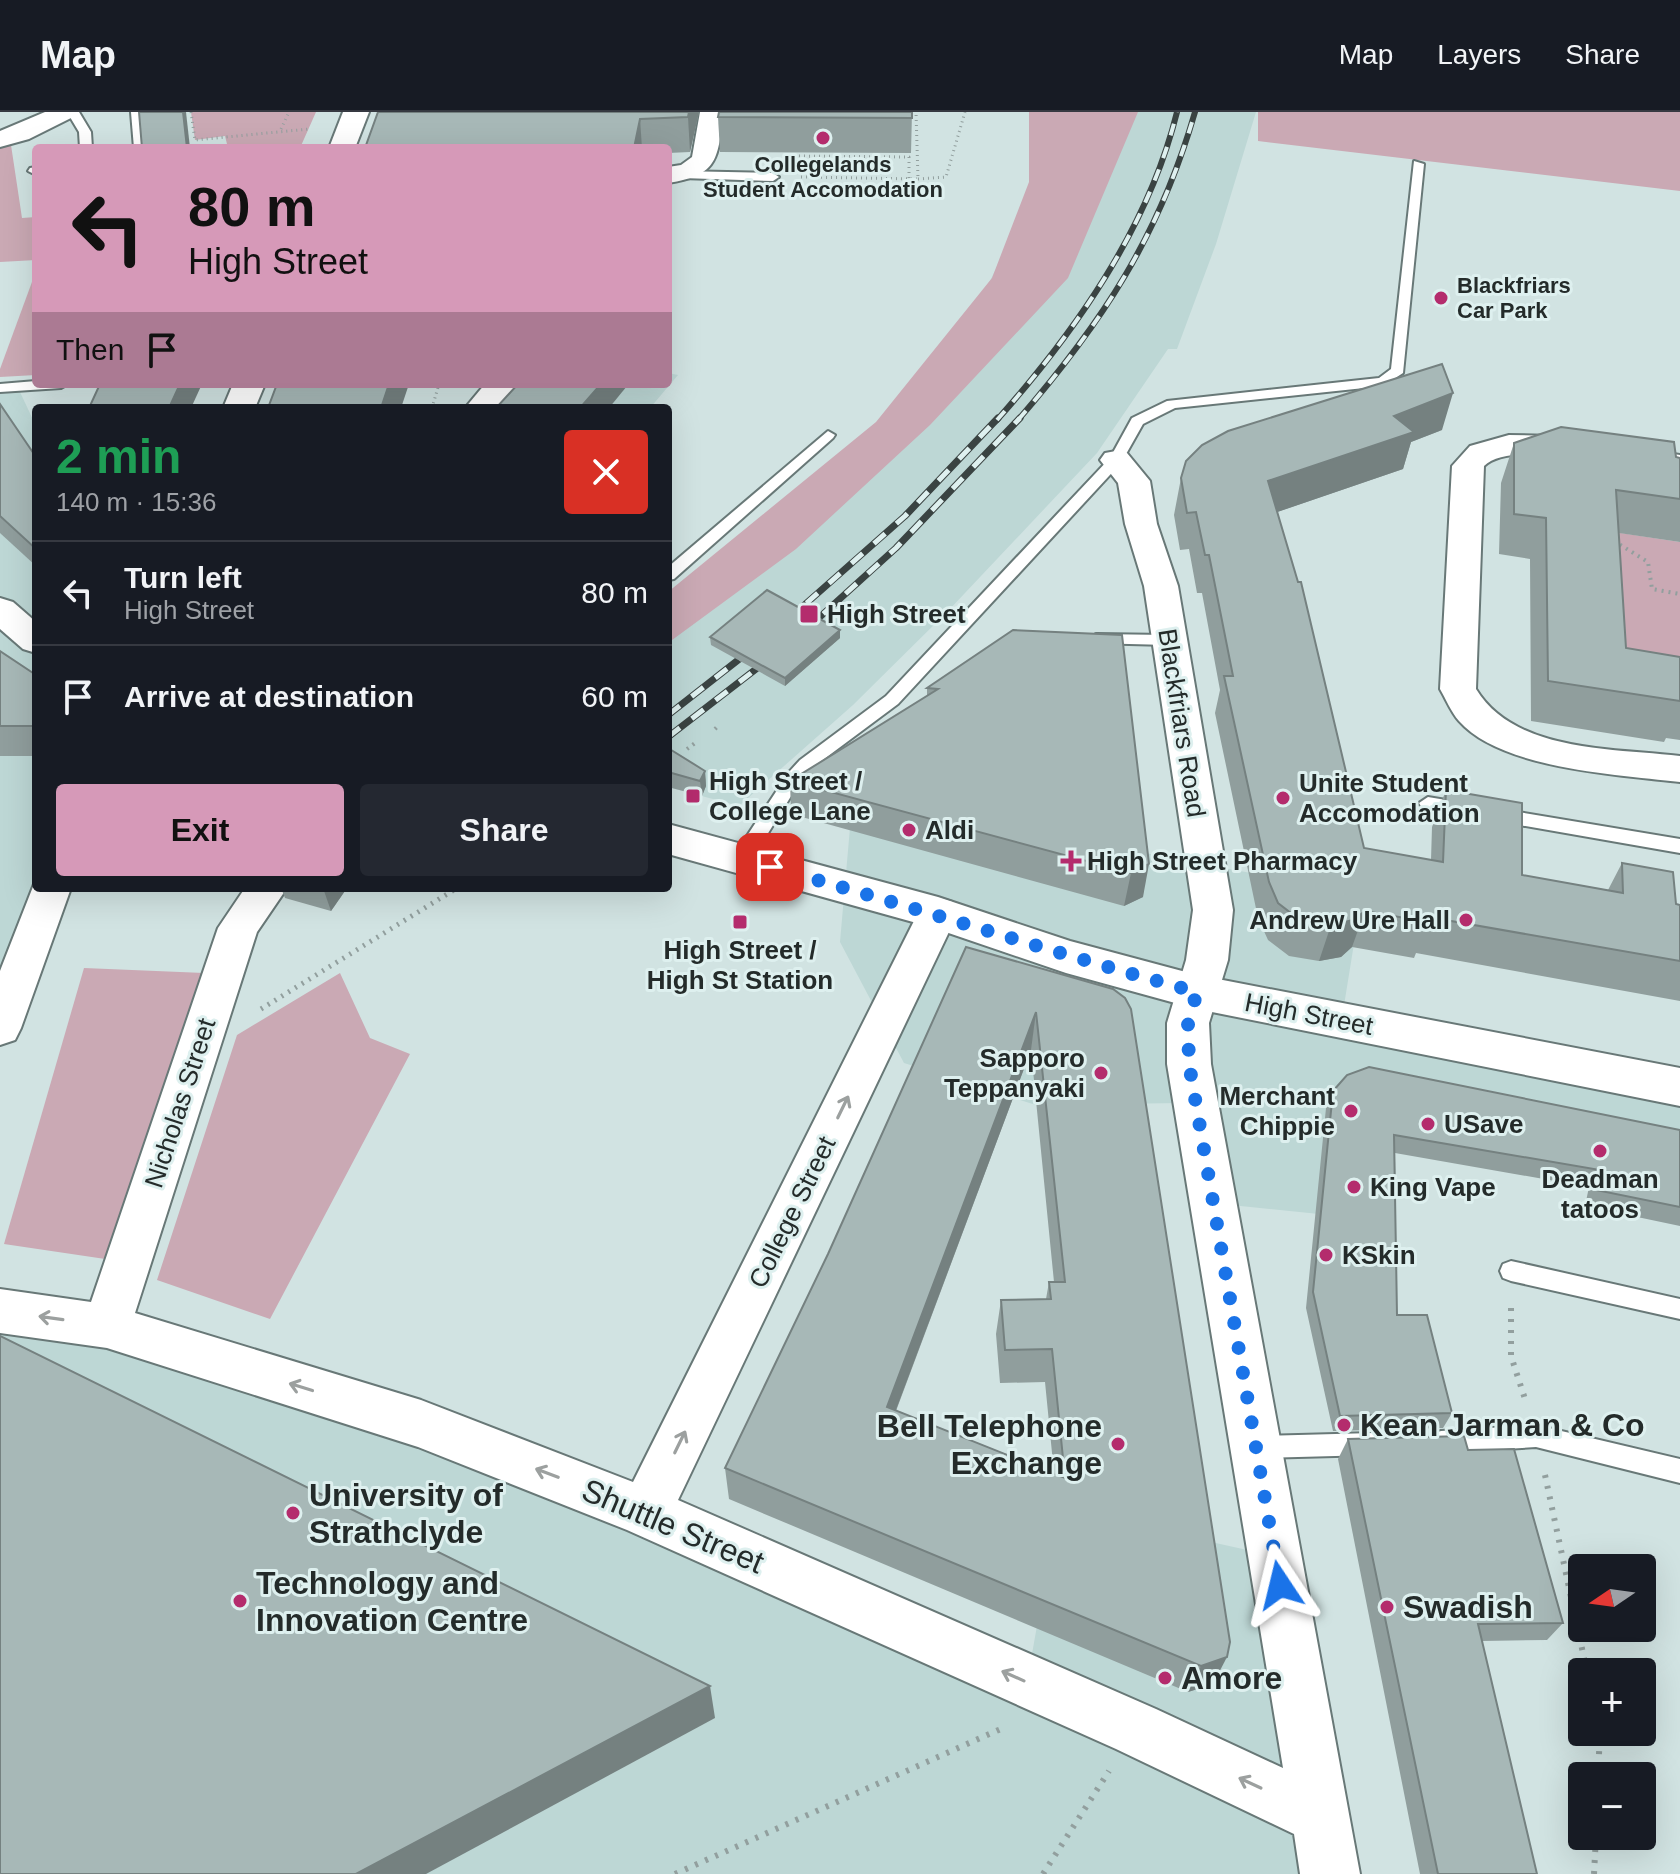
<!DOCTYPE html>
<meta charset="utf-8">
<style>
body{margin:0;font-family:Arial,sans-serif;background:#242831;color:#f1f3f6;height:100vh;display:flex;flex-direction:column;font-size:30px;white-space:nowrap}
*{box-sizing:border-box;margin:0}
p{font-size:26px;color:#9ea1a6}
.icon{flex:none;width:44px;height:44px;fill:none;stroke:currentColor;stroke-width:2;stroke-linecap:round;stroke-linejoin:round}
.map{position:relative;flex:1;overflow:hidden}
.details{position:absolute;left:32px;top:292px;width:640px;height:488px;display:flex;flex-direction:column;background:#171b24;border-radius:8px;box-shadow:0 8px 32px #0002}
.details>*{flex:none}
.banner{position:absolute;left:32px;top:32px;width:640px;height:244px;border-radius:8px;box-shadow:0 8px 32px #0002;background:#d699b8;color:#111;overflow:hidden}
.needle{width:52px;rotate:257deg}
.buttons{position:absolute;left:1568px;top:1442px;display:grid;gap:16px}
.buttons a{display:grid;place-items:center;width:88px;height:88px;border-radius:8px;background:#171b24;box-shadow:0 8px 32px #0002;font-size:40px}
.pin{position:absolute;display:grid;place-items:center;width:68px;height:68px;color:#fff;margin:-34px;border-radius:16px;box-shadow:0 4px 12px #0006}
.me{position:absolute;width:88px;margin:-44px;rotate:350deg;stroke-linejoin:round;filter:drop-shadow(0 0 6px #0008)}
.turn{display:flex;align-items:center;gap:28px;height:168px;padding:0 24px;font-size:36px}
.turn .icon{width:104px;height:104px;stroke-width:2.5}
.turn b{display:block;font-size:56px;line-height:68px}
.then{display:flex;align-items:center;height:76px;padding:0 24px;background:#0003;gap:16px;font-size:30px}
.round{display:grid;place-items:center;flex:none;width:84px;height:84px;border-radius:8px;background:#242831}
.headline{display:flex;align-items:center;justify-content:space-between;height:136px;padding:0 24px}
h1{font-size:48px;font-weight:600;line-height:60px;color:#1e9e55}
.cta{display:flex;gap:16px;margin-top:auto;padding:16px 24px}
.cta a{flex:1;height:92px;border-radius:8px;background:#d699b8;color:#111;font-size:32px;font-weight:600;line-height:92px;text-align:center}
.cta a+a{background:#242831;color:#f1f3f6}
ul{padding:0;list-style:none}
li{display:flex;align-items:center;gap:24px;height:104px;padding:0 24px;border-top:2px solid #363941}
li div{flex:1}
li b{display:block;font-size:30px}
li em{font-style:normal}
header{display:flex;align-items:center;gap:48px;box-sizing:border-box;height:112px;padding:0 40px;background:#171b24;border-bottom:2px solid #363941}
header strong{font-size:38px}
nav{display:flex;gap:44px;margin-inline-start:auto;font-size:28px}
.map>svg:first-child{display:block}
</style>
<header>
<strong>Map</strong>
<nav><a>Map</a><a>Layers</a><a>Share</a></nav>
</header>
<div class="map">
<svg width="1680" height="1762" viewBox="0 0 1680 1762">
<rect width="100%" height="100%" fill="#d1e3e2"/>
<!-- built -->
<g fill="#bdd7d5">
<polygon points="1075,0 1256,0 1216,132 1177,237 1168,237 1097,341 948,499 853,593 739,694 668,675 668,507 925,298"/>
<polygon points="668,261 678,263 650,296 490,296 512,272 668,272"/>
<polygon points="19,278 36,314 36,639 0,642 0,279"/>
<polygon points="0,644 36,644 36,776 0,916"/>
<polygon points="856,647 1145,741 1362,782 1341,912 1680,979 1680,1066 1367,995 1358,1106 1202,1090 1182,991 1036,993 904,951 840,830"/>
<polygon points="0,1199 107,1214 1049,1582 1027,1570 1058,1396 1274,1444 1330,1762 0,1762"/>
</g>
<!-- green -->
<g fill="#caa9b4">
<polygon points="191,0 316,0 300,36 228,36 225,24 195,28"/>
<polygon points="1029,0 1138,0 1068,166 930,313 796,437 668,531 668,480 876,310 992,166 1029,70"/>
<polygon points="1258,0 1680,0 1680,79 1258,29"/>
<polygon points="11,33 22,106 36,105 36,148 0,150 0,36"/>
<polygon points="36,159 36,263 0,265 0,257"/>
<polygon points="1614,420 1680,430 1680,586 1607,577"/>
<polygon points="84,856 204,861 112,1148 4,1132"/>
<polygon points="340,861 370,926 410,942 270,1207 157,1168 237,923"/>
</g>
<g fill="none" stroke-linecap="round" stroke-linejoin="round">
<!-- lane casing -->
<g stroke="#687877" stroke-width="4">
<g id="lane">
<polygon points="67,0 79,0 91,20 92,36 80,36 79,20"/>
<polygon points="131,0 143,0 146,36 134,36"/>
<polygon points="1414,49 1424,52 1403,261 1383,274 1175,296 1143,312 1121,351 898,592 812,656 801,668 749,752 735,752 733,747 735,742 789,660 800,648 886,584 1110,346 1132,306 1167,289 1379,266 1391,257"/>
<polygon points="36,55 36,63 28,59 30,56"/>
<polygon points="678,59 773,61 779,65 773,69 682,66 676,62"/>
<polygon points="36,269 36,272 68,272 61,276 0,280 0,272"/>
<polygon points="828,319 835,323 833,326 674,467 668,468 668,455"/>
<polygon points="1096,522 1168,523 1176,528 1168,533 1090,531 1088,527"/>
<polygon points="1428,685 1680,727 1680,741 1422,696 1419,691"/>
<polygon points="1511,1149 1680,1187 1680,1207 1511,1169 1503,1166 1500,1159 1503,1152"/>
<polygon points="1536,1313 1680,1347 1680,1371 1536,1335 1441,1341 1432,1338 1429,1330 1432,1322 1441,1319"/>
<polygon points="1373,1321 1382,1324 1385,1332 1382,1340 1373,1343 1258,1346 1249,1343 1246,1335 1249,1327 1258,1324"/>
</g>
</g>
<!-- street casing -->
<g stroke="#687877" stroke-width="4">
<g id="street">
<polygon points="45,0 76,0 73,5 29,27 0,35 0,19"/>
<path d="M700 0H724C717 46 720 63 668 71V55L681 53 692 45Z"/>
<polygon points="485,272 517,272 497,296 465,296"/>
<path d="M1509 323 1556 324 1680 343V361C1639 355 1514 325 1484 354L1476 577C1515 641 1615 636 1680 644V670C1619 663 1501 657 1459 609 1451 600 1446 587 1440 577L1452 354 1470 334Z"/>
<polygon points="1116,339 1127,341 1150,369 1157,412 1178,474 1233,798 1228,848 1209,911 1211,952 1360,1762 1300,1762 1294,1722 1116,1637 627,1418 418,1335 107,1236 0,1221 0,1177 91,1190 218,816 245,776 287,776 257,820 135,1201 421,1288 633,1370 918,801 924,790 938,786 952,790 958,801 678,1388 1156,1597 1283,1656 1167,952 1167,911 1186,848 1193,798 1144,474 1125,412 1118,371 1100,348 1105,341"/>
<polygon points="36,767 36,776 71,776 21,916 15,928 0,933 0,859"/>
</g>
</g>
<!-- secondary casing -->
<g stroke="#687877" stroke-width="4">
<g id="secondary">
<polygon points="343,0 369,0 355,36 329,36"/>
<polygon points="233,272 265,272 255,296 223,296"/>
</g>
</g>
<!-- primary casing -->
<g stroke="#687877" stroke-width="4">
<g id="primary">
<polygon points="0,486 13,490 36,510 36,541 23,537 0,517"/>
<polygon points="668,712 938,785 1070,829 1197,863 1680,956 1680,994 1197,897 1066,861 931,815 668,742"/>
</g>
</g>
<!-- path-far3 -->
<g stroke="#929f9e" stroke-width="3" stroke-dasharray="1 4" stroke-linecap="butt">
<polyline points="191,0 195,28 309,17"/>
<polyline points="281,17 289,0"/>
<polyline points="794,44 909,45 909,67"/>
<polyline points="801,65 918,67 916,0"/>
<polyline points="918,67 946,65 965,0"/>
<polyline points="432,296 439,272"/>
</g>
<!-- path-far2 -->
<g stroke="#929f9e" stroke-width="4" stroke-dasharray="2 5" stroke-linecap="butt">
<polyline points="1614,429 1648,450 1652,477 1680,482"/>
<polyline points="715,617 719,613"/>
<polyline points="687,637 695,631"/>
</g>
<!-- path-far1 -->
<polyline stroke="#929f9e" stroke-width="5" stroke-dasharray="2 6" stroke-linecap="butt" points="261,897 457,776"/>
<!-- path -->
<g stroke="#929f9e" stroke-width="6" stroke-dasharray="3 8" stroke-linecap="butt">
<polyline points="1511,1196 1511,1244 1525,1287"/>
<polyline points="1545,1363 1587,1560"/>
<polyline points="1598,1664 1600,1620"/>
<polyline points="675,1762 1003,1616"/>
<polyline points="1043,1762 1109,1659"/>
<polyline points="1594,1762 1596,1724"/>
</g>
<!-- lane -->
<use href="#lane" fill="#fff" fill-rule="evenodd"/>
<!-- street -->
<use href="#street" fill="#fff" fill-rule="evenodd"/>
<!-- secondary -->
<use href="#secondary" fill="#fff" fill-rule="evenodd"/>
<!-- primary -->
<use href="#primary" fill="#fff" fill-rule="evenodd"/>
<!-- rail-far1 casing -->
<g stroke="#3a4342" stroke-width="6">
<g id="rail-far1">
<path d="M997 308C1075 220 1148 117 1177 0"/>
<path d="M1018 308C1102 211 1159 125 1195 0"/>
</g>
</g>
<!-- rail casing -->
<g stroke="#3a4342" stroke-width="7">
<g id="rail">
<polyline points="784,511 905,404 998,306"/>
<polyline points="801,522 896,436 1020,306"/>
<polyline points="668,603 756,534"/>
<polyline points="668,625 773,544"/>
</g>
</g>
<!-- rail-far1 -->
<use href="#rail-far1" stroke="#def0ef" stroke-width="4" stroke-dasharray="12" stroke-linecap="butt"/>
<!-- rail -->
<use href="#rail" stroke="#def0ef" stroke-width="5" stroke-dasharray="15" stroke-linecap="butt"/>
</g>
<!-- wall -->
<g fill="#909e9d" fill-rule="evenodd">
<polygon points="378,0 699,0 690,40 668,41 668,36 365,36"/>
<polygon points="912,0 911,41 720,40 718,5"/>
<polygon points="0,292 36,345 36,454 0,421"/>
<polygon points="1442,318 1411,330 1403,357 1277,400 1364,736 1431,748 1432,715 1446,678 1522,763 1608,778 1622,751 1676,792 1680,793 1680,889 1416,841 1414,846 1352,835 1341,845 1319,849 1289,844 1268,828 1258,806 1215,601 1220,578 1202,481 1197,481 1189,437 1180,438 1174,403 1181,366"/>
<polygon points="1514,331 1680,346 1680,430 1619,421 1626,536 1680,545 1680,628 1666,626 1664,630 1531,609 1530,447 1499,442 1501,371"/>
<polygon points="1013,518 1143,785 1124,794 791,702 790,669 927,584 927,576"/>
<polygon points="710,525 840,526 785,574 711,533"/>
<polygon points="0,539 36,563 36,644 0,644"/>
<polygon points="668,636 705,659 706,674 702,684 668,675"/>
<polygon points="281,776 347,776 331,799 285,786"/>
<path d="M966 835 1113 877 1213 1572 1188 1580 729 1387 725 1356 828 1142ZM1031 938 1054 1170H1049L1046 1187 1001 1188 996 1222 1000 1271 1045 1270 1054 1361 896 1299Z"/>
<polygon points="1333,979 1680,1018 1680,1114 1585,1094 1589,1075 1395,1041 1397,1203 1452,1301 1443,1316 1333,1319 1306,1196 1326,996"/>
<polygon points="1348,1327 1468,1338 1563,1511 1547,1528 1482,1529 1537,1762 1420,1762 1338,1347"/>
</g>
<!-- shaded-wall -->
<g fill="#758180">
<polygon points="183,0 186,0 190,36 187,36"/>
<polygon points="689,0 699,0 690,40 688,5"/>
<polygon points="640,7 642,36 634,36"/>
<polygon points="180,272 202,272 191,296 169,296"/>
<polygon points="389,272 409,272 401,296 381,296"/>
<polygon points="601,272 627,272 627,274 609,296 580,296"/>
<polygon points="1453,281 1442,318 1411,330 1403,357 1260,406 1268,369 1394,304"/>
<polygon points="840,518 840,526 785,574 785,566"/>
<polygon points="705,659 706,674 702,684 700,669"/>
<polygon points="1149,752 1143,785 1124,794 1131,761"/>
<polygon points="323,776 347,776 331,799"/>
<polygon points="1365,799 1352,835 1341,845 1319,849 1331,813"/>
<polygon points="1036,900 1031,938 885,1327 887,1295"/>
<polygon points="1227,1545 1213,1572 1188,1580 1201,1554"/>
<polygon points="710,1574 715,1606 426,1762 356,1762"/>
</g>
<!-- building -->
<g fill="#a7b8b7" stroke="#758180" stroke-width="2" fill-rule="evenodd">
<polygon points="139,0 183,0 187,36 142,36"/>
<polygon points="378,0 689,0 688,5 640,7 634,36 365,36"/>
<polygon points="719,0 912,0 912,6 718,5"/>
<polygon points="1442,252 1453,281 1394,304 1414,320 1268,369 1298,470 1301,470 1364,736 1443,750 1446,678 1522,691 1522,763 1623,781 1622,751 1673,760 1676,792 1680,793 1680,849 1428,805 1428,810 1365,799 1353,808 1331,813 1300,808 1278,791 1269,770 1224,564 1233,564 1209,443 1205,443 1196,400 1187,401 1181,366 1186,349 1202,333 1228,319"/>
<polygon points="100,272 180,272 169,296 89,296"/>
<polygon points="277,272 389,272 381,296 268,296"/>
<polygon points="518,272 601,272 580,296 496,296"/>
<polygon points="0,292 36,345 36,437 0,404"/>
<polygon points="1561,315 1674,330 1676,345 1680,346 1680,387 1616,378 1626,536 1680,545 1680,589 1548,569 1546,406 1514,402 1514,331"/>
<polygon points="767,478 840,518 785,566 710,525"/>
<polygon points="1013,518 1122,523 1149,752 1131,761 790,669 938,577 927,576"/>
<polygon points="0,539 36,563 36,614 0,614"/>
<polygon points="668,636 705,659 700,669 668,660"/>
<path d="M966 835 1113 877 1125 886 1131 897 1230 1530 1227 1545 1201 1554 725 1356 828 1142ZM1036 900 1065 1170H1049L1051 1187 1001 1188 1005 1238 1052 1237 1065 1366 887 1295Z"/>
<polygon points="1369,955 1680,1018 1680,1095 1596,1078 1600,1058 1394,1023 1397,1203 1427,1203 1452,1301 1340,1304 1313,1180 1333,979 1347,963"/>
<polygon points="0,1224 710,1574 356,1762 0,1762"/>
<polygon points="1464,1324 1468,1338 1514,1337 1563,1511 1478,1512 1537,1762 1438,1762 1348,1327"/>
</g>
<!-- one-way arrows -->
<defs><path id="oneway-shaft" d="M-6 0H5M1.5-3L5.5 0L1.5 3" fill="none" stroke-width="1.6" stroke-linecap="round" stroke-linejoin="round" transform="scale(2)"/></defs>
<g stroke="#9ca09f">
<use href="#oneway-shaft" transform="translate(843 995) rotate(-64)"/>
<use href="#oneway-shaft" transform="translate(51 1206) rotate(-172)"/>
<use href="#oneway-shaft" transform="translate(301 1275) rotate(-163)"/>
<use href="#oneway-shaft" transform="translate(680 1330) rotate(-64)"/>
<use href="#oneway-shaft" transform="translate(547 1361) rotate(-159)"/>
<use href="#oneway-shaft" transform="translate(1013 1564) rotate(-156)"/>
<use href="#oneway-shaft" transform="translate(1250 1671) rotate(-155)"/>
</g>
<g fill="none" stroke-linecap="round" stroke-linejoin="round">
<!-- route -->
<path stroke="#1a73e8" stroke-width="14" stroke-dasharray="0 25.2" d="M770 755C913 794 1053 841 1197 880L1188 911 1189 952 1280 1473"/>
</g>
<!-- markers -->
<g fill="#b42c6d" stroke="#def0ef" stroke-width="3">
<circle cx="823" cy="26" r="8"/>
<circle cx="1441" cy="186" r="8"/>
<rect x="799" y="492" width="20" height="20" rx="4"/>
<rect x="685" y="676" width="16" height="16" rx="4"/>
<circle cx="1283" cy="686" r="8"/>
<circle cx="909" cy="718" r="8"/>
<path d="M1067 737h8v8h8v8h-8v8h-8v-8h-8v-8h8z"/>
<circle cx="1466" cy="808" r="8"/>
<rect x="732" y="802" width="16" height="16" rx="4"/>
<circle cx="1101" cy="961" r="8"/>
<circle cx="1351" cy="999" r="8"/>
<circle cx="1428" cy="1012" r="8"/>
<circle cx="1600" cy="1039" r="8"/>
<circle cx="1354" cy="1075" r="8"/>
<circle cx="1326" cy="1143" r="8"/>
<circle cx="1344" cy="1313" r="8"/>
<circle cx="1118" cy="1332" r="8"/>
<circle cx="293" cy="1401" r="8"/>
<circle cx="240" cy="1489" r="8"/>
<circle cx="1387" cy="1495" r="8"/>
<circle cx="1165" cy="1566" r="8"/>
</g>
<g text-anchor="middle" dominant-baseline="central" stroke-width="6" stroke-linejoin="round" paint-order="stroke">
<!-- far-poi labels -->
<g font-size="22" font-weight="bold" fill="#242b2a" stroke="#def0ef">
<text x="823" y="52">Collegelands<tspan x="823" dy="25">Student Accomodation</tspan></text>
<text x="1457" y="173" text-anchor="start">Blackfriars<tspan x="1457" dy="25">Car Park</tspan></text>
</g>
<!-- poi labels -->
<g font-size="26" font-weight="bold" fill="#242b2a" stroke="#def0ef" text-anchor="start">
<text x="827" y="502">High Street</text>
<text x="709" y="669">High Street /<tspan x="709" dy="30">College Lane</tspan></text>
<text x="1299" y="671">Unite Student<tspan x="1299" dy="30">Accomodation</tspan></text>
<text x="925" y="718">Aldi</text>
<text x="1087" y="749">High Street Pharmacy</text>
<text x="1450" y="808" text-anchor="end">Andrew Ure Hall</text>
<text x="740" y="838" text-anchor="middle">High Street /<tspan x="740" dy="30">High St Station</tspan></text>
<text x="1085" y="946" text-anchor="end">Sapporo<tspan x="1085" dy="30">Teppanyaki</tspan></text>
<text x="1335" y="984" text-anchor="end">Merchant<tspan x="1335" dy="30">Chippie</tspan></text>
<text x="1444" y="1012">USave</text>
<text x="1600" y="1067" text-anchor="middle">Deadman<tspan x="1600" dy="30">tatoos</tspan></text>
<text x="1370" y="1075">King Vape</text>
<text x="1342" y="1143">KSkin</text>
</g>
<!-- street labels -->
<g font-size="26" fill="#242b2a" stroke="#def0ef">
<text transform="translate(1182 611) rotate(81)">Blackfriars Road</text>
<text transform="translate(1309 902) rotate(11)">High Street</text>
<text transform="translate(180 991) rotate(-72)">Nicholas Street</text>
<text transform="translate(792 1100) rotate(-64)">College Street</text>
</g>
<!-- near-poi labels -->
<g font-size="32" font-weight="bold" fill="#242b2a" stroke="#def0ef" text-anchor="start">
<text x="1360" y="1313">Kean Jarman &amp; Co</text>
<text x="1102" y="1314" text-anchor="end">Bell Telephone<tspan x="1102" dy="37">Exchange</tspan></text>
<text x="309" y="1383">University of<tspan x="309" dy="37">Strathclyde</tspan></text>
<text x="256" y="1471">Technology and<tspan x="256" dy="37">Innovation Centre</tspan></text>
<text x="1403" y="1495">Swadish</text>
<text x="1181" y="1566">Amore</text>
</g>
<!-- near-street labels -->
<g font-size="32" fill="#242b2a" stroke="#def0ef">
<text transform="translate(673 1414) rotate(23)">Shuttle Street</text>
</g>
</g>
</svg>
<div class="buttons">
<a><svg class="needle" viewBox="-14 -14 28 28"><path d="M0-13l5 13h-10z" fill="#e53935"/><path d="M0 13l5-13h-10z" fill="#9ea1a6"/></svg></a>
<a>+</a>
<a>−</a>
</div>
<div class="pin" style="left:770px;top:755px;background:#d93025"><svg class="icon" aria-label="arrive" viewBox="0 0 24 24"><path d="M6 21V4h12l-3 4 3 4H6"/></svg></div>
<svg class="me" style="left:1280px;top:1473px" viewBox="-20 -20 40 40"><path d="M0-17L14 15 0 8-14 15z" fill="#1a73e8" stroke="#fff" stroke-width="4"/></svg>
<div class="banner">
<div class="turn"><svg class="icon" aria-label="left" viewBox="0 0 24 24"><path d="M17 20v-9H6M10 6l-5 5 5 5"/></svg><div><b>80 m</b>High Street</div></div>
<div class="then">Then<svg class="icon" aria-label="arrive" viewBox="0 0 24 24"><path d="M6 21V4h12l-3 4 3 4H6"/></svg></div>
</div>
<section class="details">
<div class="headline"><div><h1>2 min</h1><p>140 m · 15:36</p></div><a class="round" style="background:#d93025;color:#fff"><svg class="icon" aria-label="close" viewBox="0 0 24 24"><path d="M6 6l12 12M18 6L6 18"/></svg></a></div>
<ul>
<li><svg class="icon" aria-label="left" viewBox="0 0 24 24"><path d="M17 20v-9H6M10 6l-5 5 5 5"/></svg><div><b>Turn left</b><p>High Street</p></div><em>80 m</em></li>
<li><svg class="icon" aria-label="arrive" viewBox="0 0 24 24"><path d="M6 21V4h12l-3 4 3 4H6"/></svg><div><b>Arrive at destination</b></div><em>60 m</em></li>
</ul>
<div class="cta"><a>Exit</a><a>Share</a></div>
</section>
</div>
